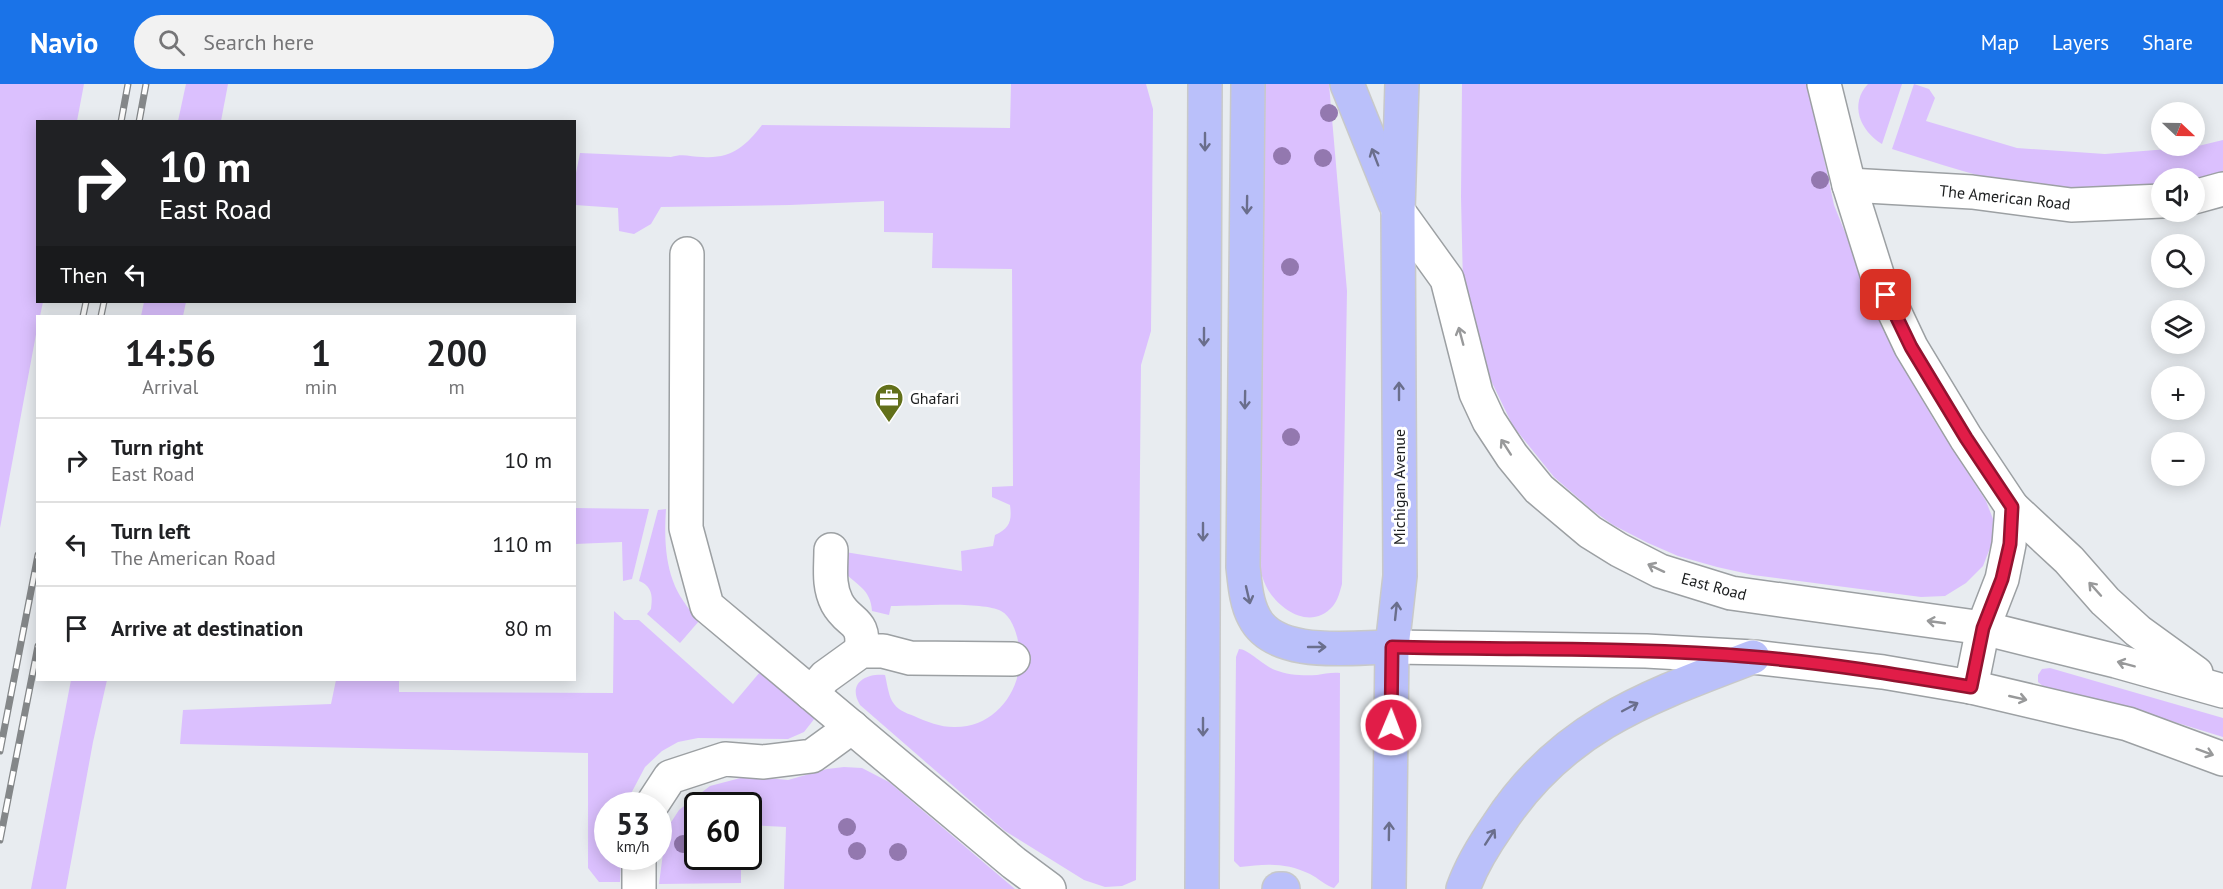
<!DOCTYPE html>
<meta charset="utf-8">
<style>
body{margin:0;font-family:"PT Sans",sans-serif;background:#f2f2f2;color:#202124;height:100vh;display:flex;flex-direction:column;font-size:22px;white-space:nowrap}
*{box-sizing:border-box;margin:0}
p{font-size:20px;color:#757577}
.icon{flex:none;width:33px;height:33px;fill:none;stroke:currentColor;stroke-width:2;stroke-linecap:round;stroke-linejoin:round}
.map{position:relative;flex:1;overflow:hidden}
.side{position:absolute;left:36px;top:231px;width:540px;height:366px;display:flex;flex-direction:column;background:#fff;border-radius:0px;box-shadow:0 3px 15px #0003}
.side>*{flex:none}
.hud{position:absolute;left:36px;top:36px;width:540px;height:183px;border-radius:0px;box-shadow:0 3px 15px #0003;background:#202124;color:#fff;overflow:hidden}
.needle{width:39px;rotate:112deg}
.fabs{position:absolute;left:2151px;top:18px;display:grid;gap:12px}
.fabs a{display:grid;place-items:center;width:54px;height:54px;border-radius:50%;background:#fff;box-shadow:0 3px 15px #0003;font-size:30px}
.speed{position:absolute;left:594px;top:708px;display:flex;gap:12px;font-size:30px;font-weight:700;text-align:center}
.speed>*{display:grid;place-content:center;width:78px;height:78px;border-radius:50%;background:#fff;box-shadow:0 3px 15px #0003;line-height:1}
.speed small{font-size:15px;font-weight:400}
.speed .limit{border:3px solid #111;border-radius:9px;background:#fff;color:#111}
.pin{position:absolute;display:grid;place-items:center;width:51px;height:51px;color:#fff;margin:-26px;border-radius:12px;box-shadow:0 3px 9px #0006}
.me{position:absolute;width:66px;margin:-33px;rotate:1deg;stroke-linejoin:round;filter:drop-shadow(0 0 4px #0008)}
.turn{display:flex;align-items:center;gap:21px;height:126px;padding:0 24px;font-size:27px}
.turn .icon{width:78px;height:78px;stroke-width:2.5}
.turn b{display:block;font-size:42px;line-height:51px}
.then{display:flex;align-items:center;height:57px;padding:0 24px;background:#0003;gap:12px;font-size:22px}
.eta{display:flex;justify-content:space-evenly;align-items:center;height:102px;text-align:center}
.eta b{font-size:36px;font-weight:700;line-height:42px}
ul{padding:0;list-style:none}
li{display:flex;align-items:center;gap:18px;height:84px;padding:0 24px;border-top:2px solid #e0e0e0}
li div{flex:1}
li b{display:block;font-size:22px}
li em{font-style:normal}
header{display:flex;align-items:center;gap:36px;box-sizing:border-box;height:84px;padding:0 30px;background:#1a73e8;color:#fff}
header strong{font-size:28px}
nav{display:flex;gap:33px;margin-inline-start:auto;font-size:21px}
.search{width:420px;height:54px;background:#f2f2f2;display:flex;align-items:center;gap:15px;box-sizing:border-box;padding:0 21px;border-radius:33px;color:#757577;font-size:22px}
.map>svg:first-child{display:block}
</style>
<header>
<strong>Navio</strong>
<div class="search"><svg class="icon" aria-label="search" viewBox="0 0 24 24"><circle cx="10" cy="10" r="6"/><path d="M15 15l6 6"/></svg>Search here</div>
<nav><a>Map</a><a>Layers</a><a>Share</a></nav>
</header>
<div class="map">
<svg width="2223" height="805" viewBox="0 0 2223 805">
<rect width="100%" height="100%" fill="#e8ecf0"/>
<!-- green -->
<g fill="#dbc0fe">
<polygon points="0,0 84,0 77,37 38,38 38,218 43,218 40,232 38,232 37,245 0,444"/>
<polygon points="186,0 228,0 221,37 178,37"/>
<path d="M1011 0H1146L1153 25 1151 247 1141 281 1136 796 1122 802 1105 803 1084 796 1005 747 860 621C847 599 866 589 885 591 887 599 888 609 892 617 897 626 906 629 914 632 927 638 940 643 954 643 999 644 1028 598 1018 557 1016 547 1011 532 1001 527 982 517 916 522 891 522L889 531 872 527C871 505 856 501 843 487L845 468 962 487 961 467 993 462 995 451C1010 444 1012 437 1010 421L992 413V403L1013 402 1012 185 932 184 933 149 884 148V117L790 121 661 123 651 140 634 150 619 147 618 124 575 121V94L580 69 671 73C683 69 691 73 703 73 731 75 746 62 762 41L1010 44Z"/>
<path d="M1261 0H1329L1347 207 1342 500C1340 507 1338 516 1333 522 1312 546 1282 528 1268 506 1262 495 1259 482 1257 470Z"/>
<polygon points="1462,0 1808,0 1834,121 1889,258 1934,336 1986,417 1993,435 1992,459 1983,482 1966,499 1945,512 1921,513 1753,491 1717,483 1678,472 1648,459 1613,441 1592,426 1554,393 1513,342 1481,276 1463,201 1461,113"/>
<path d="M1868 0H1902L1882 60C1860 47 1849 20 1868 0Z"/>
<path d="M1914 0 1929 5 1935 14 1926 37 2017 64 2105 70 2194 63 2223 56V90L2195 95 2162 94 2161 101C2122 103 2082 105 2043 103 1991 99 1941 80 1892 65Z"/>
<polygon points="144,218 186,218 183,232 141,232"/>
<polygon points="574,424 649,425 632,495 623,497 622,458 575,460"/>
<path d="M666 425C664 457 665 491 684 518 688 525 694 530 699 537L680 559 647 530 651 525C653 512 652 502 639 497L658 426Z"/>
<polygon points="614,527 624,536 639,536 733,620 760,588 815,634 804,648 788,655 698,654 678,658 662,667 645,683 625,721 608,722 608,772 621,773 620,798 599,798 588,784 588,669 180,660 183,626 331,620 336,596 399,596 399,608 613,609"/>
<path d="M1239 565C1248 565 1264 582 1275 586 1288 591 1303 592 1317 591 1324 590 1332 588 1340 589L1339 798 1334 804C1326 802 1318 794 1310 790 1285 778 1265 780 1240 783L1234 777 1236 573Z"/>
<polygon points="2050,584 2223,634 2223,653 2168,636 2044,603 2038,598 2038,591 2042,585"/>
<polygon points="71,596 107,596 93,658 66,805 31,805"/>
<polygon points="844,683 862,684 889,698 1015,805 784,805 786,743 749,741 748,722 698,722 698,772 741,773 741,799 659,800 666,746 679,726 710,702 748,692 788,696 827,685"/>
</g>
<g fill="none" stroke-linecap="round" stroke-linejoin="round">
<!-- minor casing -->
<g stroke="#9ca0a3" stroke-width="36">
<g id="minor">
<polyline points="1824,0 1849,101 1878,193 1911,263 1966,354 2012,423 2009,460 2002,495 1983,544 1971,603"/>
<polyline points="1849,101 1972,108 2071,121 2162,117"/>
<polyline points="2194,113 2223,105"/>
<polyline points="1398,127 1447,195 1476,309 1489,337 1512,372 1539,405 1590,448 1619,466 1660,487 1731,509 1983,544 2116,577 2223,607"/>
<polyline points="687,170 686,444 707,522 1014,779 1049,805"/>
<polyline points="2012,423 2069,476 2105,517 2138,547 2196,589"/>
<path d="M831 466C831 484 828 502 837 519 849 541 866 535 861 567"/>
<polyline points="1392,563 1646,567 1753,573 1883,588 1971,603 2128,640 2223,675"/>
<polyline points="811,609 825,593 861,567 883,567 910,574 1013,575"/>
<polyline points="651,722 670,693 725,675 764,678 812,672 852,643"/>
<polyline points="639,805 639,772"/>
</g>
</g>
<!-- major casing -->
<g stroke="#c8c9c9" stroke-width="36">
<g id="major">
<path d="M1248 0 1243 483C1245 500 1246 518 1254 533 1275 575 1352 563 1392 563"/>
<polyline points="1347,0 1395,119"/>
<polyline points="1202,805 1205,0"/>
<polyline points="1279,805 1283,805"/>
<polyline points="1389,805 1392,563 1400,492 1398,127 1402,0"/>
<path d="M1463 805C1471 782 1484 761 1498 741 1562 642 1648 613 1753 573"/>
</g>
</g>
<!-- minor -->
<use href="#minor" stroke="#fff" stroke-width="33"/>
<!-- major -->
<use href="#major" stroke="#bac0fa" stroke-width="33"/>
<!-- rail casing -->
<g stroke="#848789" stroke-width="7">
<g id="rail">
<polyline points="121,38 128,0"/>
<polyline points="139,38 146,0"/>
<polyline points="83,232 86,218"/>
<polyline points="101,232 104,218"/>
<polyline points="0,667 38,471"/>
<polyline points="0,756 38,562"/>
</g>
</g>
<!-- rail -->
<use href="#rail" stroke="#fff" stroke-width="4.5" stroke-dasharray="14" stroke-linecap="butt"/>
</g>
<!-- trees -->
<g fill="#9378af">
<circle cx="1329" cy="29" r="9"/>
<circle cx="1282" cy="72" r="9"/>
<circle cx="1323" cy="74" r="9"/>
<circle cx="1820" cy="96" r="9"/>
<circle cx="1290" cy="183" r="9"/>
<circle cx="1291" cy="353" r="9"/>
<circle cx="847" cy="743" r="9"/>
<circle cx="683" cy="760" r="9"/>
<circle cx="857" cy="767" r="9"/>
<circle cx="898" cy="768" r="9"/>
</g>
<!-- one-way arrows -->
<defs><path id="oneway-shaft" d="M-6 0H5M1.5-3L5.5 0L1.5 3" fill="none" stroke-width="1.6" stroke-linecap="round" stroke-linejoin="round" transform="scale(1.5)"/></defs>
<g stroke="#6a6e8c">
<use href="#oneway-shaft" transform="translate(1205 58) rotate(90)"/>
<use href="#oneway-shaft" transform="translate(1375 73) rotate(-111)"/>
<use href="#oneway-shaft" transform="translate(1247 121) rotate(91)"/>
<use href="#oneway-shaft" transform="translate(1204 253) rotate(90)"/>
<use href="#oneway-shaft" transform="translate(1399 307) rotate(-90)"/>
<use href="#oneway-shaft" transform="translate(1245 316) rotate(91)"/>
<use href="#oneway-shaft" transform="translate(1203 448) rotate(90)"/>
<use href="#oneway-shaft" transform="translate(1248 511) rotate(77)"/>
<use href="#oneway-shaft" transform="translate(1396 527) rotate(-84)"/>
<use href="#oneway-shaft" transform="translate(1317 563)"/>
<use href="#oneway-shaft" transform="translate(1630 623) rotate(-28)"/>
<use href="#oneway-shaft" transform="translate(1203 643) rotate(90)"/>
<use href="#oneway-shaft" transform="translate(1389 747) rotate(-89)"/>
<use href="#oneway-shaft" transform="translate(1490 753) rotate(-57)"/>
</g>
<g stroke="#98999a">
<use href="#oneway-shaft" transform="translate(1461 252) rotate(-105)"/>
<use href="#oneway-shaft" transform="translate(1506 363) rotate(-123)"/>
<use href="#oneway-shaft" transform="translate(1656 484) rotate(-155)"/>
<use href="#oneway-shaft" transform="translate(2095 505) rotate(-132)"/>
<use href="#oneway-shaft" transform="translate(1936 538) rotate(-172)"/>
<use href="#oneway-shaft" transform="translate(2126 580) rotate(-165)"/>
<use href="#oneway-shaft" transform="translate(2018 614) rotate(13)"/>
<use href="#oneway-shaft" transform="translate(2205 668) rotate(20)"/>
</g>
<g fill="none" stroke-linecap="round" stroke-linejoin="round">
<!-- route casing -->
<g stroke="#92132f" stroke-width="15">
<path id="route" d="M1391 641 1392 563C1513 566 1634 563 1755 573 1827 579 1899 591 1971 603L1983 544 2002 495 2010 460 2012 423 1966 354 1911 263 1886 211"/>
</g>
<!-- route -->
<use href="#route" stroke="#e11d48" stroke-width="10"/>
</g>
<!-- icons -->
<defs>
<g id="office-pin" transform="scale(1.5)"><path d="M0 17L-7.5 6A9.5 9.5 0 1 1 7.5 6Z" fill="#62701a" stroke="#fff"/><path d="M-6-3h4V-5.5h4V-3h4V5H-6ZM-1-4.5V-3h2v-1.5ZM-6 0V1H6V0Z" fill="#fff"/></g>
</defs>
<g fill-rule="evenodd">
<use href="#office-pin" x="889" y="314"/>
</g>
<g text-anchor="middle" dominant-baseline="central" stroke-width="6" stroke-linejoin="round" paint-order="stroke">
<!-- street labels -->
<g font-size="16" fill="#1b1d1e" stroke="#fff">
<text transform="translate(2005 113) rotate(6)">The American Road</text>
<text transform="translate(1399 403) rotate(-90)">Michigan Avenue</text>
<text transform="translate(1714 502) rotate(15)">East Road</text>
</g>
<!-- poi labels -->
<g font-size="16" fill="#1b1d1e" stroke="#fff" text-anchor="start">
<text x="910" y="314">Ghafari</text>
</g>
</g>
</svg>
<div class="fabs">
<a><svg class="needle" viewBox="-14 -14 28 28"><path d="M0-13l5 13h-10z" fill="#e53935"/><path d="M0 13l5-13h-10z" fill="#757577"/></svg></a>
<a><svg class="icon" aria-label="sound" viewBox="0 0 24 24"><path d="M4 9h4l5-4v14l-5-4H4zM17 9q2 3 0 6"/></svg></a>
<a><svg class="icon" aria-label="search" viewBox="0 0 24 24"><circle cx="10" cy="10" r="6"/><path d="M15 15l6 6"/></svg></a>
<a><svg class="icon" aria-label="layers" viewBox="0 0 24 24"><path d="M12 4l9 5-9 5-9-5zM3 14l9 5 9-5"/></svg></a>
<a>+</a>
<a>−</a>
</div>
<div class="speed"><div>53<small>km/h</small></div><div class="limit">60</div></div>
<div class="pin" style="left:1886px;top:211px;background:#d93025"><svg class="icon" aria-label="arrive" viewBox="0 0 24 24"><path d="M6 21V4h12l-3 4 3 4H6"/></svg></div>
<svg class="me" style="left:1391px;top:641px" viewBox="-20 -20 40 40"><circle r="17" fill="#e11d48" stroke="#fff" stroke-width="3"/><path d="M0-11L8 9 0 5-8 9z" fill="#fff"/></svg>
<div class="hud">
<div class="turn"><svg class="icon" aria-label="right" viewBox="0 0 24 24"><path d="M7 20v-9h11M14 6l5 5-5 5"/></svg><div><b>10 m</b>East Road</div></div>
<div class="then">Then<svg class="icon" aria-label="left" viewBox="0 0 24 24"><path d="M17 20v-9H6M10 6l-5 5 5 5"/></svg></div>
</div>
<section class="side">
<div class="eta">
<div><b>14:56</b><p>Arrival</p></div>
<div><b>1</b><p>min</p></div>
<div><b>200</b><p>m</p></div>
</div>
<ul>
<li><svg class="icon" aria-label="right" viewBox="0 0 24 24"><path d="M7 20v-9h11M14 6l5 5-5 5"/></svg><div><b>Turn right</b><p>East Road</p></div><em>10 m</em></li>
<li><svg class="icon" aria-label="left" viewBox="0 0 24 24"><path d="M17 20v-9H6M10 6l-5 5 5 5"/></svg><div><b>Turn left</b><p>The American Road</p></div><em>110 m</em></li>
<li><svg class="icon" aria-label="arrive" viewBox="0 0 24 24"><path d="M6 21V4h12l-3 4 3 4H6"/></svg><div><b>Arrive at destination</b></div><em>80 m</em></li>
</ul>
</section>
</div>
